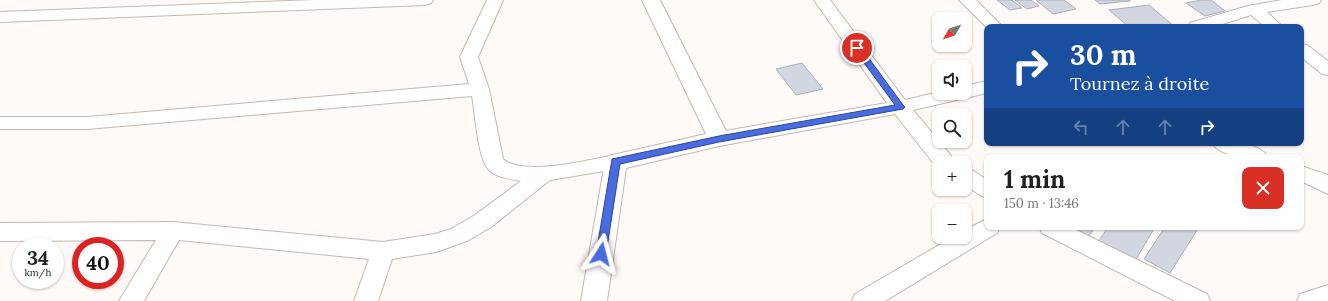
<!DOCTYPE html>
<html lang="fr">
<meta charset="utf-8">
<style>
body{margin:0;font-family:Lora,serif;background:#f2f2f2;color:#202124;height:100vh;display:flex;flex-direction:column;font-size:15px;white-space:nowrap}
*{box-sizing:border-box;margin:0}
p{font-size:13px;color:#757577}
.icon{flex:none;width:22px;height:22px;fill:none;stroke:currentColor;stroke-width:2;stroke-linecap:round;stroke-linejoin:round}
.map{position:relative;flex:1;overflow:hidden}
.sheet{position:absolute;left:984px;top:154px;width:320px;height:76px;display:flex;flex-direction:column;background:#fff;border-radius:8px;box-shadow:0 1px 3px #0004}
.sheet>*{flex:none}
.banner{position:absolute;left:984px;top:24px;width:320px;height:122px;border-radius:8px;box-shadow:0 1px 3px #0004;background:#1a4fa0;color:#fff;overflow:hidden}
.needle{width:26px;rotate:231deg}
.tools{position:absolute;left:932px;top:12px;display:grid;gap:8px}
.tools a{display:grid;place-items:center;width:40px;height:40px;border-radius:8px;background:#fff;box-shadow:0 1px 3px #0004;font-size:20px}
.speed{position:absolute;left:12px;top:237px;display:flex;gap:8px;font-size:20px;font-weight:700;text-align:center}
.speed>*{display:grid;place-content:center;width:52px;height:52px;border-radius:50%;background:#fff;box-shadow:0 1px 3px #0004;line-height:1}
.speed small{font-size:10px;font-weight:400}
.speed .limit{border:6px solid #d22;background:#fff;color:#111}
.pin{position:absolute;display:grid;place-items:center;width:34px;height:34px;color:#fff;margin:-17px;border:2px solid #fff;border-radius:50%;box-shadow:0 1px 4px #0007}
.me{position:absolute;width:44px;margin:-22px;rotate:9deg;stroke-linejoin:round;filter:drop-shadow(0 0 3px #0008)}
.turn{display:flex;align-items:center;gap:14px;height:84px;padding:0 20px;font-size:18px}
.turn .icon{width:52px;height:52px;stroke-width:2.5}
.turn b{display:block;font-size:28px;line-height:34px}
.lanes{display:flex;align-items:center;height:38px;padding:0 20px;background:#0003;justify-content:center;gap:20px;direction:ltr}
.lanes .off{opacity:.35}
.round{display:grid;place-items:center;flex:none;width:42px;height:42px;border-radius:8px;background:#f2f2f2}
.headline{display:flex;align-items:center;justify-content:space-between;height:68px;padding:0 20px}
h1{font-size:24px;font-weight:700;line-height:30px}
.map>svg:first-child{display:block}
</style>
<div class="map">
<svg width="1328" height="301" viewBox="0 0 1328 301">
<rect width="100%" height="100%" fill="#fffaf8"/>
<!-- building -->
<g fill="#d2d6e0" stroke="#aaaeb7">
<polygon points="997,0 1012,0 1022,8 1010,10"/>
<polygon points="1015,0 1031,0 1039,6 1027,9"/>
<polygon points="1036,0 1064,0 1076,9 1053,14"/>
<polygon points="1095,0 1130,0 1130,1 1100,4"/>
<polygon points="1201,0 1211,0 1225,11 1205,16 1186,3"/>
<polygon points="1149,5 1175,27 1129,27 1109,10"/>
<polygon points="802,63 823,89 796,95 776,69"/>
<polygon points="1060,227 1095,227 1086,240"/>
<polygon points="1108,227 1155,227 1132,266 1095,247"/>
<polygon points="1165,227 1199,227 1170,273 1144,259"/>
</g>
<g fill="none" stroke-linecap="round" stroke-linejoin="round">
<!-- street casing -->
<g stroke="#c2b8b2" stroke-width="2">
<g id="street">
<polygon points="315,0 433,0 431,3 425,5 0,22 0,12"/>
<path d="M487 0H503L478 57 489 89 503 159C520 174 569 164 590 160 601 158 612 154 623 157L626 162 623 167 616 169 550 180 491 227 467 241 436 252 392 259 378 301H354L369 259 179 240 144 301H119L156 240 0 241V223L173 222 383 242 435 234 451 229 475 215 521 181C511 179 497 178 489 170 478 160 475 112 472 96L87 129H0V117H87L469 84 460 57Z"/>
<polygon points="814,0 830,0 905,100 939,92 965,93 965,86 987,81 987,93 913,110 957,163 939,163 939,168 934,164 895,114 719,146 712,144 709,139 712,134 719,132 887,103"/>
<polygon points="959,0 976,0 1003,27 987,27 987,28"/>
<polygon points="1282,0 1321,0 1319,3 1313,5 1267,12 1283,27 1265,27 1251,15 1213,27 1188,27 1190,23 1248,6"/>
<polygon points="1301,44 1307,45 1328,61 1328,75 1322,74 1301,57"/>
<path d="M1212 143C1228 143 1259 141 1268 157 1252 157 1222 159 1212 143Z"/>
<polygon points="1301,166 1328,175 1328,194 1301,181"/>
<polygon points="965,168 972,170 987,180 987,198 980,195 965,185"/>
<polygon points="987,219 987,227 1000,227 997,233 885,301 852,301 855,294 953,237 965,237 965,230"/>
<polygon points="1039,227 1070,227 1207,294 1210,301 1175,301 1042,233"/>
<polygon points="1328,285 1328,301 1297,301 1300,294"/>
</g>
</g>
<!-- secondary casing -->
<g stroke="#c2b8b2" stroke-width="2">
<polygon id="secondary" points="642,0 660,0 730,139 727,144 719,146 626,168 607,301 581,301 605,162 608,156 706,134"/>
</g>
<!-- street -->
<use href="#street" fill="#fff" fill-rule="evenodd"/>
<!-- secondary -->
<use href="#secondary" fill="#fff" fill-rule="evenodd"/>
</g>
<!-- route -->
<polygon fill="#496de1" stroke="#2f4792" points="857,45 860,46 903,105 905,107 903,109 719,142 620,164 606,254 605,257 601,259 597,257 596,254 612,159 719,136 895,105 853,48"/>
</svg>
<div class="tools">
<a><svg class="needle" viewBox="-14 -14 28 28"><path d="M0-13l5 13h-10z" fill="#e53935"/><path d="M0 13l5-13h-10z" fill="#757577"/></svg></a>
<a><svg class="icon" aria-label="sound" viewBox="0 0 24 24"><path d="M4 9h4l5-4v14l-5-4H4zM17 9q2 3 0 6"/></svg></a>
<a><svg class="icon" aria-label="search" viewBox="0 0 24 24"><circle cx="10" cy="10" r="6"/><path d="M15 15l6 6"/></svg></a>
<a>+</a>
<a>−</a>
</div>
<div class="speed"><div>34<small>km/h</small></div><div class="limit">40</div></div>
<div class="pin" style="left:857px;top:48px;background:#d93025"><svg class="icon" aria-label="arrive" viewBox="0 0 24 24"><path d="M6 21V4h12l-3 4 3 4H6"/></svg></div>
<svg class="me" style="left:601px;top:254px" viewBox="-20 -20 40 40"><path d="M0-17L14 15 0 8-14 15z" fill="#496de1" stroke="#fff" stroke-width="4"/></svg>
<div class="banner">
<div class="turn"><svg class="icon" aria-label="right" viewBox="0 0 24 24"><path d="M7 20v-9h11M14 6l5 5-5 5"/></svg><div><b>30 m</b>Tournez à droite</div></div>
<div class="lanes"><svg class="icon off" aria-label="left" viewBox="0 0 24 24"><path d="M17 20v-9H6M10 6l-5 5 5 5"/></svg><svg class="icon off" aria-label="ahead" viewBox="0 0 24 24"><path d="M12 20V5M6 11l6-6 6 6"/></svg><svg class="icon off" aria-label="ahead" viewBox="0 0 24 24"><path d="M12 20V5M6 11l6-6 6 6"/></svg><svg class="icon" aria-label="right" viewBox="0 0 24 24"><path d="M7 20v-9h11M14 6l5 5-5 5"/></svg></div>
</div>
<section class="sheet">
<div class="headline"><div><h1>1 min</h1><p>150 m · 13:46</p></div><a class="round" style="background:#d93025;color:#fff"><svg class="icon" aria-label="close" viewBox="0 0 24 24"><path d="M6 6l12 12M18 6L6 18"/></svg></a></div>
</section>
</div>
